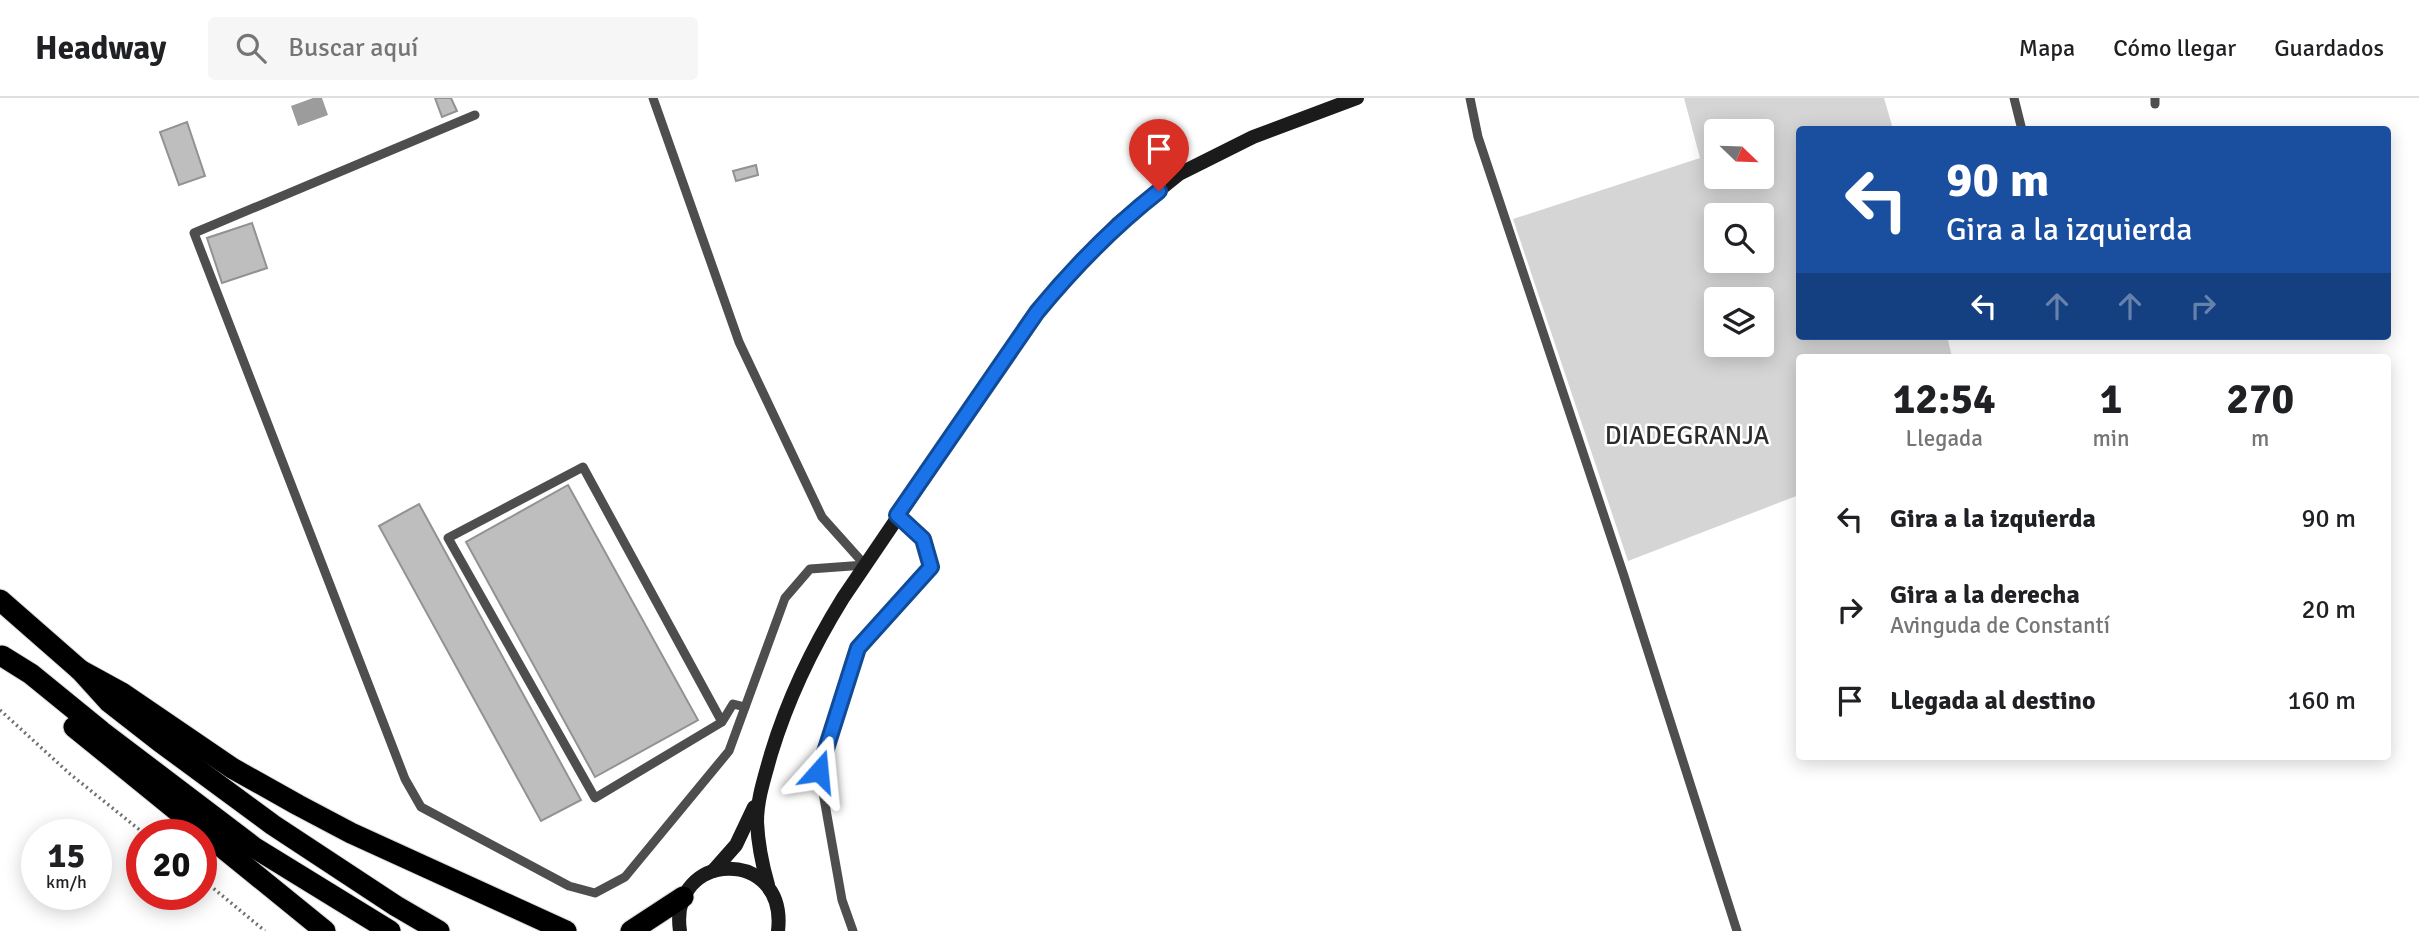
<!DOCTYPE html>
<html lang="es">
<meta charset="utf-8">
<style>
body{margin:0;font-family:Signika,sans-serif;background:#f6f6f6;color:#202124;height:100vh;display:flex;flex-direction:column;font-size:26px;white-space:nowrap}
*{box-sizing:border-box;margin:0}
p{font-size:23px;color:#757577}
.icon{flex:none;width:38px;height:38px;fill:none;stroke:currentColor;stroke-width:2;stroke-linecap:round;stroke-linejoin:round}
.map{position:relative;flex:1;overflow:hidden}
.panel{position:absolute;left:1796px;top:256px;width:595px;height:406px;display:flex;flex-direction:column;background:#fff;border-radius:7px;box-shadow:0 4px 18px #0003}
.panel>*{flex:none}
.banner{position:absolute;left:1796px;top:28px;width:595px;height:214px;border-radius:7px;box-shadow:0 4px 18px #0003;background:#1a4fa0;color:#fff;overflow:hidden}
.needle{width:46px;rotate:113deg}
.fabs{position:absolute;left:1704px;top:21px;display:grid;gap:14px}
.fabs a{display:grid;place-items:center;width:70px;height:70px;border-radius:7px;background:#fff;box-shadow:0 4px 18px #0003;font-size:35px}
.speed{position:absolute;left:21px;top:721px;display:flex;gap:14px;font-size:35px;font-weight:700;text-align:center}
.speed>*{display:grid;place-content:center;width:91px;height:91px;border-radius:50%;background:#fff;box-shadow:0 4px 18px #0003;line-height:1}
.speed small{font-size:18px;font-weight:400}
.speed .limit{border:10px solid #d22;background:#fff;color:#111}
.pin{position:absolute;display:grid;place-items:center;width:60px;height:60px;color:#fff;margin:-72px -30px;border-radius:50% 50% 50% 0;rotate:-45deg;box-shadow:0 0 7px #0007}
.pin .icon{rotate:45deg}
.me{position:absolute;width:77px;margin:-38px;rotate:18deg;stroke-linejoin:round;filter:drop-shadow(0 0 5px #0008)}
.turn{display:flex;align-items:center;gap:24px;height:147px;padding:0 35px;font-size:32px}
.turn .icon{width:91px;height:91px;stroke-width:2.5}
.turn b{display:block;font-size:49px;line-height:60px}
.lanes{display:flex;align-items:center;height:66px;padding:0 35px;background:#0003;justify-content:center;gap:35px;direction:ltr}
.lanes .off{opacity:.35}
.eta{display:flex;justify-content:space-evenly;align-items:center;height:119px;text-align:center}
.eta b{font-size:42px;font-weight:800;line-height:49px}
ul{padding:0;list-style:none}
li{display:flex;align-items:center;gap:21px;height:91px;padding:0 35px}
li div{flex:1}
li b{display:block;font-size:26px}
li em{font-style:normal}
header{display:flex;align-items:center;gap:42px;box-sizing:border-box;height:98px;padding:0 35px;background:#fff;border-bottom:2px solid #e0e0e0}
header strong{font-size:33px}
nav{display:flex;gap:38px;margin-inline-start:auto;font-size:24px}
.search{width:490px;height:63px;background:#f6f6f6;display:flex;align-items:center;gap:18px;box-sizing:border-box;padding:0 24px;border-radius:7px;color:#757577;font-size:26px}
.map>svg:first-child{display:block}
</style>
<header>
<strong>Headway</strong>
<div class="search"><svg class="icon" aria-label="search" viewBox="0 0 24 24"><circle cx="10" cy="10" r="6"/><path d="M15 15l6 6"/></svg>Buscar aquí</div>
<nav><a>Mapa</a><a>Cómo llegar</a><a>Guardados</a></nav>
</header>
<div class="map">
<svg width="2419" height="833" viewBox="0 0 2419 833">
<rect width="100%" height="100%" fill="#fff"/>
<!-- green -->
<path fill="#d5d5d5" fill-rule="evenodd" d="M1684 0H1884L1893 31 1799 32V238H1947L1952 259H1799V397L1628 463 1513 121 1700 60ZM1717 33H1762V79H1717ZM1717 117H1762V163H1717ZM1717 201H1762V247H1717Z"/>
<!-- water -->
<polygon fill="#9c9c9c" points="313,0 322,0 328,17 298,28 291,8"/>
<!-- building -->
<g fill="#bebebe" stroke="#929292" stroke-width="2">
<polygon points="435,0 451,0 457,13 442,19"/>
<polygon points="187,24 205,78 179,87 160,34"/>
<polygon points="756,67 758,77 736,83 733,73"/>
<polygon points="252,125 267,170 222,185 207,140"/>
<polygon points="568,387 698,622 595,679 466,444"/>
<polygon points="419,406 581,702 541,723 379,428"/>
</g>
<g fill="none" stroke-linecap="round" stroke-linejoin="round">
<!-- motorway casing -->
<g stroke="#dbdbdb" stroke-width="23">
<g id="motorway">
<polyline points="0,502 80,572 109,604 159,643 273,727 396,808 439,833"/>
<polyline points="2,558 31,576 101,633 255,750 390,833"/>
<polyline points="80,572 122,595 232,670 298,707 351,735 566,833"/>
<polyline points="74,629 325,833"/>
<polyline points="631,833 683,799"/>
</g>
</g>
<!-- path -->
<g stroke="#707070" stroke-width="3.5" stroke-dasharray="2 3.5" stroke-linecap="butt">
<polyline points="0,612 70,676 146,737"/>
<polyline points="201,780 265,833"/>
</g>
<!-- service -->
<g stroke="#4e4e4e" stroke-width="9">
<polyline points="653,0 739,244 822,419 865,467"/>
<polyline points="1470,0 1478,39 1624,478 1737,833"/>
<polyline points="2014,0 2022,32"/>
<polyline points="2155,0 2155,6"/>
<polyline points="475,17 194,135 405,681 421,709 569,788 595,795 625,779 729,653 785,500 810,471 865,467"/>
<polyline points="722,624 595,700 448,440 583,369 722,624 733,606 745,609"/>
<polyline points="853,833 842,802 819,672 858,550 931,469 923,441 897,417"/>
</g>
<!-- secondary -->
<g stroke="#1b1b1b" stroke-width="14">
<polyline points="713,773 736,747 754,709"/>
<path d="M768 787C762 766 758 746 757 724 757 701 765 678 771 656 788 600 812 550 843 500L1037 214 1061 185 1117 126 1179 76 1253 39 1357 0"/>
<path d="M680 833C668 752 788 748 778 833"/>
</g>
<!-- motorway -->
<use href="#motorway" stroke="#000" stroke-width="21"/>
</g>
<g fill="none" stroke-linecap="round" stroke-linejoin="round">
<!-- route casing -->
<g stroke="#114b97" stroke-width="18">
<path id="route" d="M819 673 858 550 931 469 923 441 897 417 1037 214C1074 169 1113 129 1159 93"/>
</g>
<!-- route -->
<use href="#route" stroke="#1a73e8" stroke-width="12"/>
</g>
<g text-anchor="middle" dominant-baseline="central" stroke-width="5" stroke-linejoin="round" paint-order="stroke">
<!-- park labels -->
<g font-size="26" fill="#2c2c2c" stroke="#fff">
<text x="1687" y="338">DIADEGRANJA</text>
</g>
</g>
</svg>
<div class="fabs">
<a><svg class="needle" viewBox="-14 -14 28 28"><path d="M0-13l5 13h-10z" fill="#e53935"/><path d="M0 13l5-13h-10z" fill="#757577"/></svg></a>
<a><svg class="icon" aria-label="search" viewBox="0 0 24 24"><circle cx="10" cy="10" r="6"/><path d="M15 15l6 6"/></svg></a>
<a><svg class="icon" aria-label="layers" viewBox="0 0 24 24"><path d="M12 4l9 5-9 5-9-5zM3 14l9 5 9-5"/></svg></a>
</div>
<div class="speed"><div>15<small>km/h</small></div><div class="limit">20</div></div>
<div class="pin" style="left:1159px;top:93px;background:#d93025"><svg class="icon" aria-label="arrive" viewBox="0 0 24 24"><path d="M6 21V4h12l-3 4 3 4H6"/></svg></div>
<svg class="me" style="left:819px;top:673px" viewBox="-20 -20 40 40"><path d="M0-17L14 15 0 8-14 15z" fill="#1a73e8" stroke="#fff" stroke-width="4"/></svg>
<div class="banner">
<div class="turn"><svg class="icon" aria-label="left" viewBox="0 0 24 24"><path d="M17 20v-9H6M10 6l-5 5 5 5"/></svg><div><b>90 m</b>Gira a la izquierda</div></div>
<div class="lanes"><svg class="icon" aria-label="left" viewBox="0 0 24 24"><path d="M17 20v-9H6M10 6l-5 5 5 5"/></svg><svg class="icon off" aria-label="ahead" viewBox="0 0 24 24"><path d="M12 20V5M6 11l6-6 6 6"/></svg><svg class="icon off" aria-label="ahead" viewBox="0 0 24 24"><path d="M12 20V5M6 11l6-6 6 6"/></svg><svg class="icon off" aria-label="right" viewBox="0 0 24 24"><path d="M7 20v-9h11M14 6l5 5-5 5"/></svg></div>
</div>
<section class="panel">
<div class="eta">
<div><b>12:54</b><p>Llegada</p></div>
<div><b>1</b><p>min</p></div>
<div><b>270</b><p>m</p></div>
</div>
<ul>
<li><svg class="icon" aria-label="left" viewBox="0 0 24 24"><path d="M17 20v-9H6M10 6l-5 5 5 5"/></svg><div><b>Gira a la izquierda</b></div><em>90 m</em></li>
<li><svg class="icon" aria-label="right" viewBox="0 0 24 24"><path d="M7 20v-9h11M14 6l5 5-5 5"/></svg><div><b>Gira a la derecha</b><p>Avinguda de Constantí</p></div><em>20 m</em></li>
<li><svg class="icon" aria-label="arrive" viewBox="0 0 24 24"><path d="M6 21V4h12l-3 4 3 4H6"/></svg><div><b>Llegada al destino</b></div><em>160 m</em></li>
</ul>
</section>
</div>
